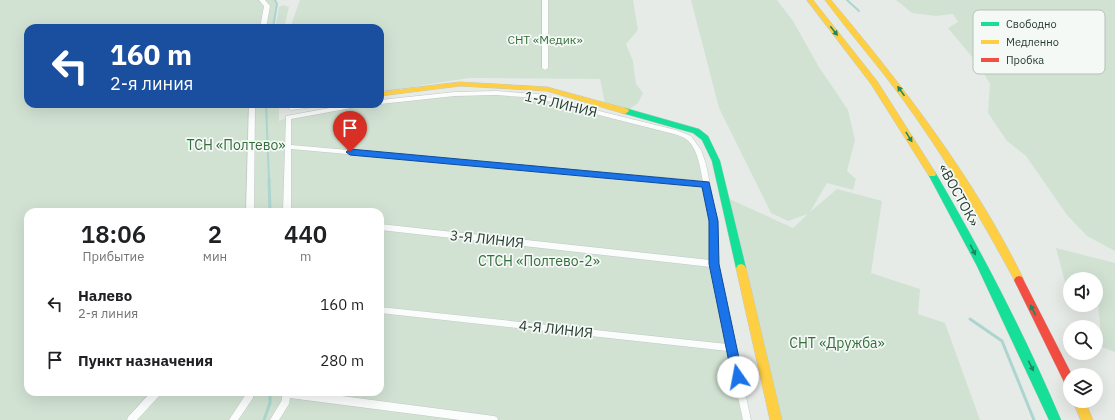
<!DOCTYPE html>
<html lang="ru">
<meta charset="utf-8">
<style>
body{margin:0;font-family:"IBM Plex Sans",sans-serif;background:#f2f2f2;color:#202124;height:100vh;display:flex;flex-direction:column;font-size:15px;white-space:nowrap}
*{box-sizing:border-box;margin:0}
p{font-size:13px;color:#757577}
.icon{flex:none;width:22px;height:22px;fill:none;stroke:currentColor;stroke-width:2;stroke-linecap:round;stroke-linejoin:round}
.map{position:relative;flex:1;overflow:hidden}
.details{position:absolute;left:24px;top:208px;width:360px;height:188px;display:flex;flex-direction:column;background:#fff;border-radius:12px;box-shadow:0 4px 16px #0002}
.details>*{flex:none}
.top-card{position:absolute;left:24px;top:24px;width:360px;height:84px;border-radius:12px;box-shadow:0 4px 16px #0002;background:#1a4fa0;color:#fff;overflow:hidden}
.fabs{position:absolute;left:1063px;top:272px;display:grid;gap:8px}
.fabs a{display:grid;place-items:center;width:40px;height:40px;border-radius:50%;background:#fff;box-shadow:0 4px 16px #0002;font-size:20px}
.pin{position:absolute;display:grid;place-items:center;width:34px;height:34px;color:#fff;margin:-41px -17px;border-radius:50% 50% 50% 0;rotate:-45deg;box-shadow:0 0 4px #0007}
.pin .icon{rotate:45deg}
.me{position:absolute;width:44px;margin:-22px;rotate:348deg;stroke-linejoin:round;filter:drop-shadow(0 0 3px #0008)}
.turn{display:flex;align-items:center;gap:14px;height:84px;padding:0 20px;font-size:18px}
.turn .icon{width:52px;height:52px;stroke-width:2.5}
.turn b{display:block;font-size:28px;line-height:34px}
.eta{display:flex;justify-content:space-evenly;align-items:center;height:68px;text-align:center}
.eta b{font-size:24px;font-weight:600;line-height:28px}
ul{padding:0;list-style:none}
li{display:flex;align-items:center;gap:12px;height:56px;padding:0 20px}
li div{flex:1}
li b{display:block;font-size:15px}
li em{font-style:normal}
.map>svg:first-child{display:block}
</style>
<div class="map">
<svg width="1115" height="420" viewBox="0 0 1115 420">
<rect width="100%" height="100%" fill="#e6ebe8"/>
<!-- green -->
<g fill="#d1e2d3" fill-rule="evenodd">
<path d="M0 0H275L277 4 273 28H28V104H279V121L288 117 362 104H380L455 94 537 96 676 132 689 138 703 164 714 264 747 420H0ZM28 212H380V392H28Z"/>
<polygon points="300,0 633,0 638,30 626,44 633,61 636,84 643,93 638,103 628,110 606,108 600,79 469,78 380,92 380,28 290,28"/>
<polygon points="691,0 777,0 793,21 819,67 848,110 855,140 847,171 856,179 853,190 827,183 810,212 837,189 882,201 871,273 920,289 918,314 945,323 980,420 776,420 723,196 793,228 808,214 788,221 771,213 719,108"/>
<polygon points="896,0 1115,0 1115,251 1087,236 1067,215 1026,156 1007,141 988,113 990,84 978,64 948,28 958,22 953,14 936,16 912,13"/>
<polygon points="283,5 289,7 284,28 275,28 279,7"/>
<polygon points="1056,248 1115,263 1115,352 1102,347 1098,303 1096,302 1096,279 1070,279 1070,294 1068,293"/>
</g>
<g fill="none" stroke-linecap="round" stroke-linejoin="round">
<!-- stream-far1 -->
<g stroke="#acd5d0" stroke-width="2">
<polyline points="847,0 859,11"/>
<polyline points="273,28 277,4 275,0"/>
<polyline points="266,104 269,180"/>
</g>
<!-- stream -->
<g stroke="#acd5d0" stroke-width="3">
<polyline points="269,179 270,212"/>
<polyline points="970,319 1002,341 1034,420"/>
<polyline points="264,420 270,403 270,392"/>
</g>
<!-- street casing -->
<g stroke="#c3c8c5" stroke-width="1">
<g id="street">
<polygon points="259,0 265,0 270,6 266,28 260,28 264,6"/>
<polygon points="542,0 548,0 548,68 545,70 542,68"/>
<path d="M496 91 537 94 587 108 676 130 691 136 701 150 706 164 717 221 718 264 751 420H743L728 351 380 313V307L727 344 711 267 380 230V224L710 260 709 221 704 186 291 149V212H283L286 116 351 104H365L362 106 291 119V145L703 181C700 168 698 148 686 139 683 137 678 135 674 134L587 112 537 98 496 95 455 96 380 104V100L455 92Z"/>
<polygon points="249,104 255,104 254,212 246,212"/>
<polygon points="306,104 324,104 321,106 291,110 288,108 291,106"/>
<polygon points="151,392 161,392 160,395 137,420 127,420 128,417"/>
<polygon points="246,392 254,392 253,398 238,420 229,420 246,394"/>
<polygon points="282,392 311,392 494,416 497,417 498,420 460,420 290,398 289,404 279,420 270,420 282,400"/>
</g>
</g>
<!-- fast casing -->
<g stroke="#c2c8c5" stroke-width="1">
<g id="fast">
<polygon points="625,108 699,129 708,136 720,161 746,268 744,271 741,272 738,271 736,268 712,161 702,140 693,133 622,113 621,111"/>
<path d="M932 171 935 172C982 252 1025 335 1061 420H1049L977 266 928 174Z"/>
</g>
</g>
<!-- slow casing -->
<g stroke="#c2c8c5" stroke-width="1">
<g id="slow">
<polygon points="807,0 813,0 877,81 935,172 936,174 935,176 929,176 871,84"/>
<path d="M825 0H831C904 87 974 178 1024 280L1022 283 1019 284 1016 283C982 220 946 159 904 101 879 66 850 34 825 0Z"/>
<polygon points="460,82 547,87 628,109 629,111 625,114 547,91 460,86 380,96 380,92"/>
<polygon points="741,264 744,265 746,268 782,420 770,420 736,268 738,265"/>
<polygon points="1073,401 1085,401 1093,420 1081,420"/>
</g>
</g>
<!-- jam casing -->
<g stroke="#c2c8c5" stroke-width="1">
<polygon id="jam" points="1019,276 1022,277 1072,375 1070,375 1070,387 1066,386 1014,280 1016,277"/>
</g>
<!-- street -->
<use href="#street" fill="#fbfcfc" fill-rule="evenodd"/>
<!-- fast -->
<use href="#fast" fill="#16e098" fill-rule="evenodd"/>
<!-- slow -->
<use href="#slow" fill="#ffcf43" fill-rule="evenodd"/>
<!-- jam -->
<use href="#jam" fill="#f24e42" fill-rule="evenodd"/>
</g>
<!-- one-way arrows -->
<defs><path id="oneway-solid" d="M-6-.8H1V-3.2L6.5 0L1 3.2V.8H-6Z"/></defs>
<g fill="#1f865f">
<use href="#oneway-solid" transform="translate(834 31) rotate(52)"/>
<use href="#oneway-solid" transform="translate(901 91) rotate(-126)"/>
<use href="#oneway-solid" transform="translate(909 137) rotate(58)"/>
<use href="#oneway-solid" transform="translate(973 250) rotate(63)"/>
<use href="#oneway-solid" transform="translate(1033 310) rotate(-117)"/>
<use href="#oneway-solid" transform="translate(1031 366) rotate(64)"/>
</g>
<!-- route -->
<polygon fill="#1a73e8" stroke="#114b97" points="350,149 709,182 718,221 719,264 743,377 742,381 738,382 734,381 732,377 709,264 709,221 702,187 350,155 346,152"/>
<g text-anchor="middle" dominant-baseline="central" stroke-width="3.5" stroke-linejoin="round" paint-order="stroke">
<!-- far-park labels -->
<g font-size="12" fill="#346e3d" stroke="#f5f9f6">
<text x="545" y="39">СНТ «Медик»</text>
</g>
<!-- street labels -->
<g font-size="14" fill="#263c31" stroke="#f5f9f6">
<text transform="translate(561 104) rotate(13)">1-Я ЛИНИЯ</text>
<text transform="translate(959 195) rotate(61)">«ВОСТОК»</text>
<text transform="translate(487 239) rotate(6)">3-Я ЛИНИЯ</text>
<text transform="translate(556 329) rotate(6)">4-Я ЛИНИЯ</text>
</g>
<!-- park labels -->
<g font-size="14" fill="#346e3d" stroke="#f5f9f6">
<text x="236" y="145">ТСН «Полтево»</text>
<text x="539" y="261">СТСН «Полтево-2»</text>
<text x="837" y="343">СНТ «Дружба»</text>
</g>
</g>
<!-- legend -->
<rect x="973" y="10" width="132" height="64" rx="6" fill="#f5f9f6" stroke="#b7c0bb" stroke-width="1"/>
<rect x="981" y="22" width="18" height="4" fill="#16e098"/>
<rect x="981" y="40" width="18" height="4" fill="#ffcf43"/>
<rect x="981" y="58" width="18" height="4" fill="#f24e42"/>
<g font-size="11" fill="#263c31">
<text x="1006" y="28">Свободно</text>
<text x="1006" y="46">Медленно</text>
<text x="1006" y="64">Пробка</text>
</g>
</svg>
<div class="fabs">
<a><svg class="icon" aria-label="sound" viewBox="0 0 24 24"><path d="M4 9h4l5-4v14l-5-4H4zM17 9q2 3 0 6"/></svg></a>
<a><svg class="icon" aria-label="search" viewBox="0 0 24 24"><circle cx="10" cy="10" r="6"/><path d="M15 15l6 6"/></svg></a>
<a><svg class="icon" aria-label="layers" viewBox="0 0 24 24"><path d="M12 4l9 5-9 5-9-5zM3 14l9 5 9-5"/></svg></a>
</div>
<div class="pin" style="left:350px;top:152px;background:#d93025"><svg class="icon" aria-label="arrive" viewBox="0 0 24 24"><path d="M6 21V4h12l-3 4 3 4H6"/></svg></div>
<svg class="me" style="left:738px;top:377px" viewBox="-20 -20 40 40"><circle r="19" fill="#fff"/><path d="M0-13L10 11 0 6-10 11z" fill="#1a73e8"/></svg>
<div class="top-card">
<div class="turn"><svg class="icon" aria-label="left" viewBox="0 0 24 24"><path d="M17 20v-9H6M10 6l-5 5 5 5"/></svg><div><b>160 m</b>2-я линия</div></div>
</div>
<section class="details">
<div class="eta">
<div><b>18:06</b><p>Прибытие</p></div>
<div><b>2</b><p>мин</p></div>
<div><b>440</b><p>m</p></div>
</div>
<ul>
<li><svg class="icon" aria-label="left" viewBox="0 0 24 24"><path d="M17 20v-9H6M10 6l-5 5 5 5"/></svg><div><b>Налево</b><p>2-я линия</p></div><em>160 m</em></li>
<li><svg class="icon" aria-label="arrive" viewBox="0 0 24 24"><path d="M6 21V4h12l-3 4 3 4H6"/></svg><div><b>Пункт назначения</b></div><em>280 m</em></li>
</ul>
</section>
</div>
